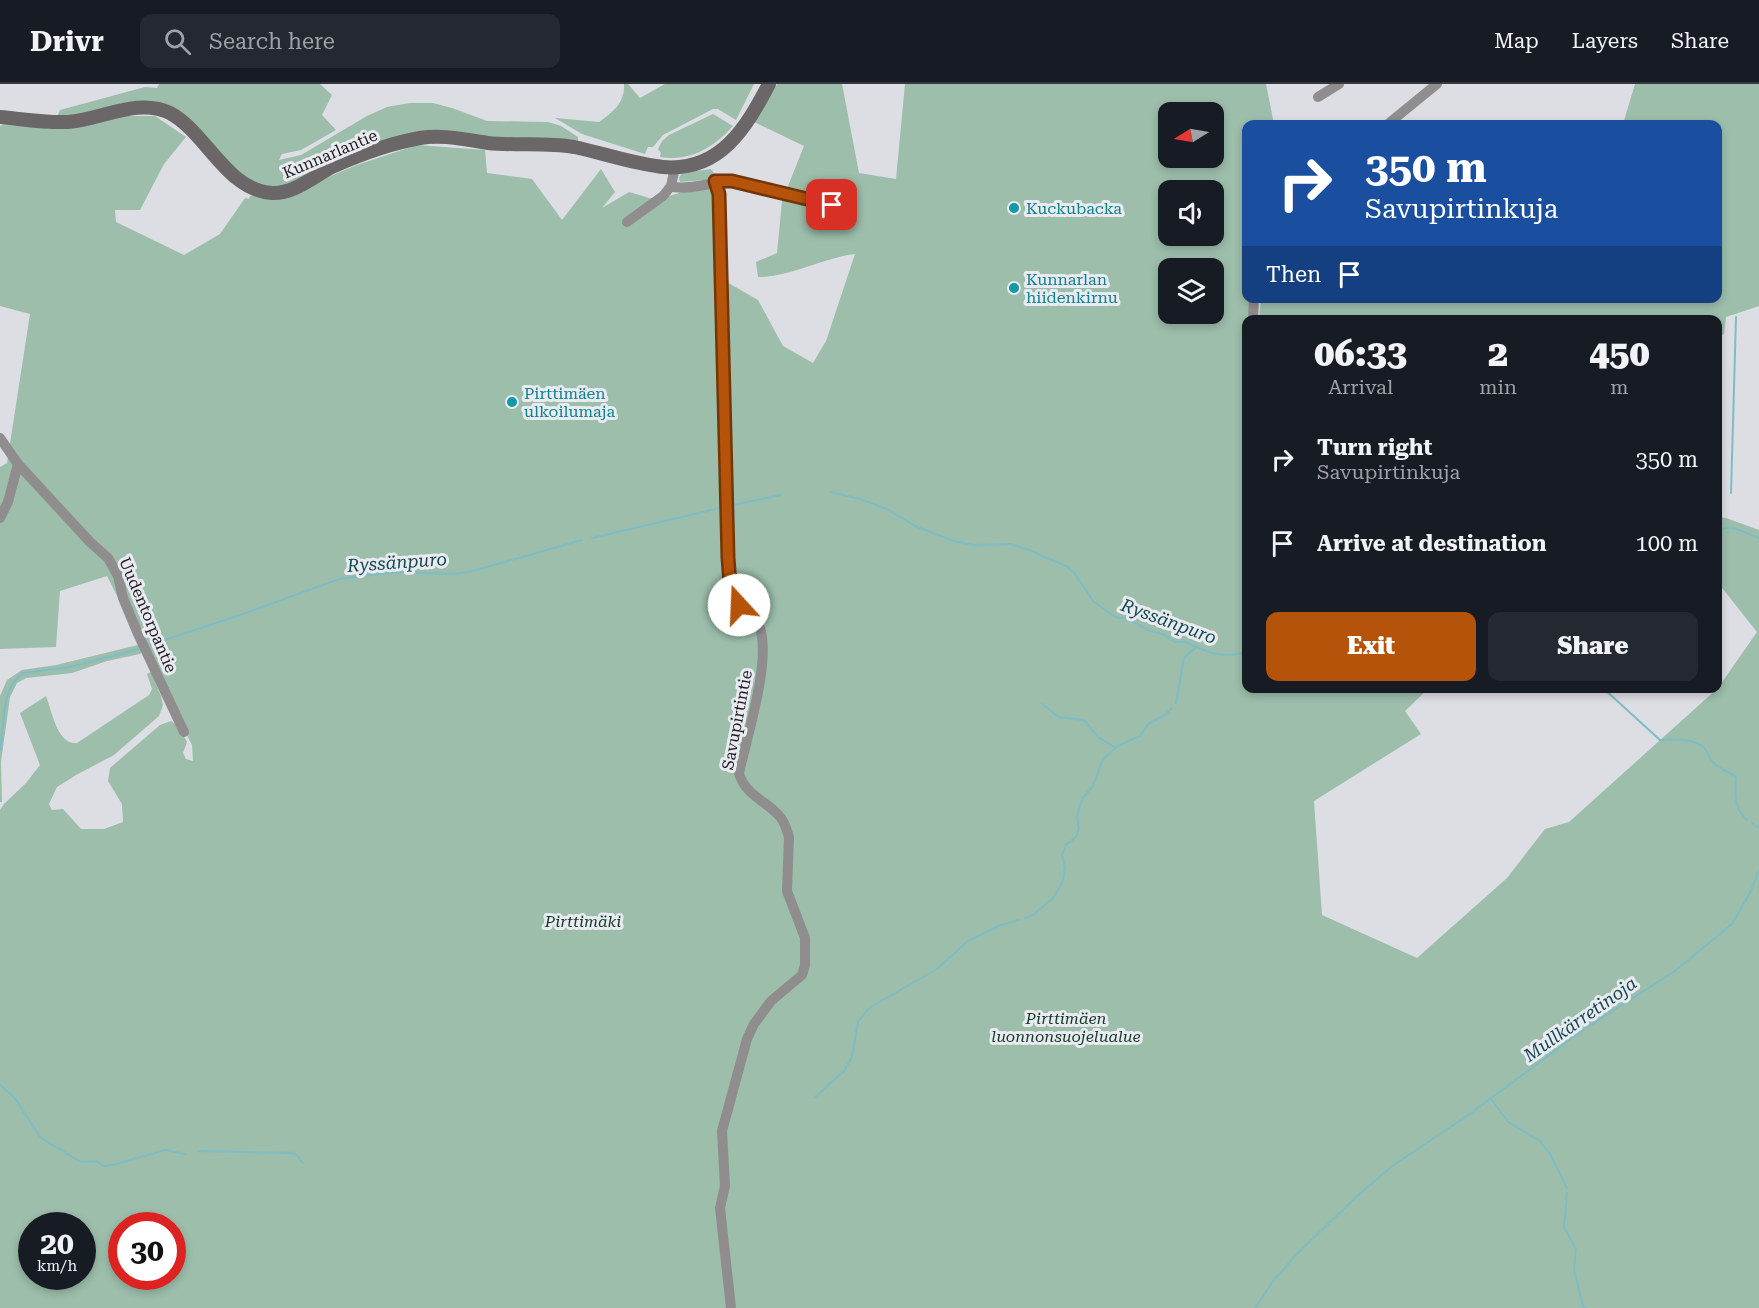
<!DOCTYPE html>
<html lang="en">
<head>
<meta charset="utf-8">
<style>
	:root { --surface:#171b24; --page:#242831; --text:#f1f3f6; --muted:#9ea1a6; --line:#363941; --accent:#b45309 }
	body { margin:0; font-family:"Roboto Serif",serif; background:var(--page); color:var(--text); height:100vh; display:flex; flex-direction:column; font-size:22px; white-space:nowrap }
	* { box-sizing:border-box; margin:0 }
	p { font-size:20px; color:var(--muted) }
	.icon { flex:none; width:33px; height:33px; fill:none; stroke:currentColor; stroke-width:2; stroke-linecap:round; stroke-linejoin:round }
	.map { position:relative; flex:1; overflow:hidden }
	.drawer { position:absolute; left:1242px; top:231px; width:480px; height:378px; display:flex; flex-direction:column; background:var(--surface); border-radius:12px; box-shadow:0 3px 9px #0003 }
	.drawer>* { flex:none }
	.hud { position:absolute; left:1242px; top:36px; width:480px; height:183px; border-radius:12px; box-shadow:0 3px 9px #0003; background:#1a4fa0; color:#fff; overflow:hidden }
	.needle { width:39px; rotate:259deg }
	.controls { position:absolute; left:1158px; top:18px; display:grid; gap:12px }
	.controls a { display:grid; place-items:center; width:66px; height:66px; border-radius:12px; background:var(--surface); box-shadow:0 3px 9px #0003; font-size:30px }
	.speed { position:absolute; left:18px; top:1128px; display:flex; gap:12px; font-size:30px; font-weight:700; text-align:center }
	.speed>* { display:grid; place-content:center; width:78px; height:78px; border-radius:50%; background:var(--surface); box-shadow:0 3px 9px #0003; line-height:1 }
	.speed small { font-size:15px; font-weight:400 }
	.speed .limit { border:9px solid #d22; background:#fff; color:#111 }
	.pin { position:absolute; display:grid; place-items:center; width:51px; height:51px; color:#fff; margin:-26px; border-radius:12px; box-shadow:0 3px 9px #0006 }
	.me { position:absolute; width:66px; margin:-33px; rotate:340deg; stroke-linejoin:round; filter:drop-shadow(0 0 4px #0008) }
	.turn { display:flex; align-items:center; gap:21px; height:126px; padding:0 24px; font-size:27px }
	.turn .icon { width:78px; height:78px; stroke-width:2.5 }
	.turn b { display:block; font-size:42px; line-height:51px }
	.then { display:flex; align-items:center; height:57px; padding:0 24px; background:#0003; gap:12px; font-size:22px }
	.eta { display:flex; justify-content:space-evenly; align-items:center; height:102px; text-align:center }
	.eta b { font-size:36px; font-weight:800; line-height:42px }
	.action { display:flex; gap:12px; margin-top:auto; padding:12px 24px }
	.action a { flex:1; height:69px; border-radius:12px; background:var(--accent); color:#fff; font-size:24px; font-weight:800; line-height:69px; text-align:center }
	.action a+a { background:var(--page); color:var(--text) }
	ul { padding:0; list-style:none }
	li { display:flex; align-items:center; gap:18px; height:84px; padding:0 24px }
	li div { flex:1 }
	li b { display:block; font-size:22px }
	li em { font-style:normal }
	header { display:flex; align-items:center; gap:36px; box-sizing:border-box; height:84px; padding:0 30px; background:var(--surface); border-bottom:2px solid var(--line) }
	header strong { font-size:28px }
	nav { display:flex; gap:33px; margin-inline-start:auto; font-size:21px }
	.search { width:420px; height:54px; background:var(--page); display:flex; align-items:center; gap:15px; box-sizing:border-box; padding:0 21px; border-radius:12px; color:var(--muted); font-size:22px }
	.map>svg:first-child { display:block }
	.green { fill:#9cbeab; fill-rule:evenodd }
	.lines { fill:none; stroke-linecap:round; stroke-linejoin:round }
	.stream { stroke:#7ebdc6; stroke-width:2 }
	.street { stroke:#908d8f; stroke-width:10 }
	.secondary { stroke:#6b6769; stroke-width:14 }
	.route-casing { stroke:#753606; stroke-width:15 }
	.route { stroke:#b45309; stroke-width:10 }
	.culture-dot { fill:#0f9aa8; stroke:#eaebf1; stroke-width:2 }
	.labels { text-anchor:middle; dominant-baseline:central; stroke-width:6; stroke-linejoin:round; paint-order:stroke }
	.street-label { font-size:16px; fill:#1c1c1e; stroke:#eaebf1 }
	.culture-label { font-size:16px; fill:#0d838f; stroke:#eaebf1; text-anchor:start }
	.park-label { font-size:16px; font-style:italic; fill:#113a27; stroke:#eaebf1 }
	.water-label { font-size:18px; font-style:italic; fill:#134b52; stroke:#eaebf1 }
</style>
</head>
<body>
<header>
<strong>Drivr</strong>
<div class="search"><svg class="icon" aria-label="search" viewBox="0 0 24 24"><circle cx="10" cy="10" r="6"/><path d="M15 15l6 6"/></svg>Search here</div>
<nav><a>Map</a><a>Layers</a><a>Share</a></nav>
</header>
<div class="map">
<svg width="1759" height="1224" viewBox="0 0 1759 1224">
	<rect width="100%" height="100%" fill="#dddde4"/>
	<!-- green -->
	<g class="green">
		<path d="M 159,0 L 320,0 L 332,11 L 322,31 L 336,46 L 301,66 L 282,70 L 279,76 L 301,71 L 367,32 L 387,23 L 410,19 L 433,19 L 452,24 L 487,37 L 548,38 L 561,42 L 578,53 L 578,60 L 437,49 L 295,100 L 274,104 L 249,97 L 165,24 L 56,35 L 60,26 L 145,3 L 157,4 Z"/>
		<path d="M 624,0 L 628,0 L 640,14 L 665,0 L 754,0 L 736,36 L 718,25 L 713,25 L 663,51 L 653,63 L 648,63 L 645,70 L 582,50 L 555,34 L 599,38 C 613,28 625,19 624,0 Z"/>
		<path d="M 777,0 L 842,0 L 859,89 L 896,95 L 905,0 L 1266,0 L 1274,40 L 1246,40 L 1246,214 L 1251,215 L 1250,235 L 1246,236 L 1246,604 L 1428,605 L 1405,627 L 1421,650 L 1314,717 L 1322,831 L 1417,874 L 1507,794 L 1545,745 L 1569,738 L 1718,604 L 1757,548 L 1719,500 L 1718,500 L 1718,433 L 1726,434 L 1759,446 L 1759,1224 L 0,1224 L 0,726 L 4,720 L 26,699 L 40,681 L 20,629 L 46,612 C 52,627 57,661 77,659 L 149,611 L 152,605 L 147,590 L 151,588 L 161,612 L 163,621 L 159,632 L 114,671 L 76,691 L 57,703 L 49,720 L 52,726 L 63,725 L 81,745 L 104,745 L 123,738 L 122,720 L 108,697 L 110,684 L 160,641 L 171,637 L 178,642 L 187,658 L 183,669 L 186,675 L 193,677 L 192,661 L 107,492 L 60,507 L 56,563 L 0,565 L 0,383 L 7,379 L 30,230 L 0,222 L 0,42 L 4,40 L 54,45 L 126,32 L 155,32 L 186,53 L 164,80 L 140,126 L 115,126 L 116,138 L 184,171 L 220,150 L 245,114 L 249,115 L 250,112 L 285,111 L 357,81 L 417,61 L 485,66 L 487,89 L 532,95 L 562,136 L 601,85 L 615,108 L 602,124 L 629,108 L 656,116 L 719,97 L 725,197 L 758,216 L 783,262 L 813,279 L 826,257 L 855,170 C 822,174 791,193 758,193 L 756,178 L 777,169 L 782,117 L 804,62 L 754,38 ZM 1168,28 L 1214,28 L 1214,74 L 1168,74 ZM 1168,106 L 1214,106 L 1214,152 L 1168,152 ZM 1168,184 L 1214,184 L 1214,230 L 1168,230 ZM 32,1142 L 82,1142 L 82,1192 L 32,1192 ZM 122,1142 L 172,1142 L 172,1192 L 122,1192 Z"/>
		<path d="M 1635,0 L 1759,0 L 1759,222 L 1726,233 L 1724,250 L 1718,253 L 1718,236 L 1259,235 L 1261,214 L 1718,214 L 1718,40 L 1623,40 Z"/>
		<path d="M 713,30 L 733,42 C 714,63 691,78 660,73 L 661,69 L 658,65 L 662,57 L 669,51 Z"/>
		<path d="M 711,85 L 718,95 L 680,98 L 679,94 L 682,89 Z"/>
		<path d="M 138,561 L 142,568 L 140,570 L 107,577 L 72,589 L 26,594 L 17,599 L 10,613 L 1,678 L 2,718 L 0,718 L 0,612 L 7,596 L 22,586 L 56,581 Z"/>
	</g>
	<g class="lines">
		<!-- stream -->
		<g class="stream">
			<path d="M 831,408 L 860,415 L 887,425 L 917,443 L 954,457 L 973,461 L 1011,460 L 1029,466 L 1068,483 L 1075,490 L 1093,517 L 1115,533 L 1128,535 L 1150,547 L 1163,550 L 1175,558 L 1185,558 L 1211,569 L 1227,571 L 1246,569"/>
			<path d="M 1731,409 L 1736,233"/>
			<path d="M 733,421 L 781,411"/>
			<path d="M 1718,448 C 1729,437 1746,450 1759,454"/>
			<path d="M 592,454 L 720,424"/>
			<path d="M 149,561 L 243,530 L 339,495 L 396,488 L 452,490 L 469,488 L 582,456"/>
			<path d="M 1400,604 L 1400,608 L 1406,608 L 1409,604"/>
			<path d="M 1603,604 L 1660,656 C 1674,656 1695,653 1705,665 C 1709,671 1710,676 1716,681 C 1722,686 1730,688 1736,693 C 1735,708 1734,726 1747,736"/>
			<path d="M 1176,619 L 1184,574 L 1195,564"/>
			<path d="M 1042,620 L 1059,633 L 1084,636 L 1098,653 L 1116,664"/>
			<path d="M 0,666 C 5,641 0,602 24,589 L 70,583 L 139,565"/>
			<path d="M 1752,739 L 1759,744"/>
			<path d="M 1025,834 L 1032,832 L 1053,814 L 1063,797 L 1065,784 L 1062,771 L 1066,761 L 1076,753 L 1079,745 L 1077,732 L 1082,715 L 1093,702 L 1103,675 L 1118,662 L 1140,652 L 1148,640 L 1165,631 L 1172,624"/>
			<path d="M 0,1001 L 14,1013 L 41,1054 L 81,1078 L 96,1077 L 103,1082 L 113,1081 L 165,1066 L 185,1070"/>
			<path d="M 814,1014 L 844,987 L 852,973 L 858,938 L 869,924 L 937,885 L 968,857 L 1001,841 L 1019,836"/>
			<path d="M 1491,1015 L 1508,1038 L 1540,1057 L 1550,1070 L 1567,1104"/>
			<path d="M 198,1067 L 295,1069 L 303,1079"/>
			<path d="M 1567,1109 L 1564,1143 L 1576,1165 L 1574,1186 L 1583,1222 L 1586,1224"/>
			<path d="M 1255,1224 L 1273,1197 L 1297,1170 L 1356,1113 L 1391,1083 L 1471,1029 L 1583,946 L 1675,887 L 1732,840 L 1751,807 L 1759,786"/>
		</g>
		<!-- street -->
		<g class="street">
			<path d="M 1318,13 L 1339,0"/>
			<path d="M 1388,40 L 1437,0"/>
			<path d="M 715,97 L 719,110 L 729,501 C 734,526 754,525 760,544 C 771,578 747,652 739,689 C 745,712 768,717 781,734 C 785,739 787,747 789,753 L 787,807 L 805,854 L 805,881 L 802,891 L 771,917 L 754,940 L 747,955 L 722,1047 L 725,1102 L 720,1124 L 731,1224"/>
			<path d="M 671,102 C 684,108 715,97 732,97 L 832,121"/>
			<path d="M 627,138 L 663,112 L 671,102 L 675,83"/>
			<path d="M 1253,236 L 1254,214"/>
			<path d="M 0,354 L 18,380 L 90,458 L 108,474 L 118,492 L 123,514 L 138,550 L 184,648"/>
			<path d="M 0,434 L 8,418 L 18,380"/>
		</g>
		<!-- secondary -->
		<path class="secondary" d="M 0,33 C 22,35 45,39 68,38 C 100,36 138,13 170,29 C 207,49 226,106 272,109 C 295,110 315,91 334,82 C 361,70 392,59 420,54 C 443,50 466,56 488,59 C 517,62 545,58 574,63 C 603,69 633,80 663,83 C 720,88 746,44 769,0"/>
	</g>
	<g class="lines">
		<!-- route casing -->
		<g class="route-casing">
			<path id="route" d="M 739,521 L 731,512 L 728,474 L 719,110 L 715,97 L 732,97 L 832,121"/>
		</g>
		<!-- route -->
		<use href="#route" class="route"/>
	</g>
	<!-- markers -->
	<g class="culture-dot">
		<circle cx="1014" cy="124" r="6"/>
		<circle cx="1014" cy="204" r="6"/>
		<circle cx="512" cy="318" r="6"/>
	</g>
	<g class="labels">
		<!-- street labels -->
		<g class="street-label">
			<text transform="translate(330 70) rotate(-23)">Kunnarlantie</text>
			<text transform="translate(148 531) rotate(67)">Uudentorpantie</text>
			<text transform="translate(737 636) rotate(-79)">Savupirtintie</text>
		</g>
		<!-- culture labels -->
		<g class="culture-label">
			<text x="1026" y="124">Kuckubacka</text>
			<text x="1026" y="195">Kunnarlan<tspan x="1026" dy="18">hiidenkirnu</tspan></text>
			<text x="524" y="309">Pirttimäen<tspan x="524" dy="18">ulkoilumaja</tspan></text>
		</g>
		<!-- park labels -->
		<g class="park-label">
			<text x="583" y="837">Pirttimäki</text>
			<text x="1066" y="934">Pirttimäen<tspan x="1066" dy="18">luonnonsuojelualue</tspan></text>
		</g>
		<!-- water labels -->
		<g class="water-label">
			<text transform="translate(397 478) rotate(-4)">Ryssänpuro</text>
			<text transform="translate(1169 537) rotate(20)">Ryssänpuro</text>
			<text transform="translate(1580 935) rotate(-35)">Mullkärretinoja</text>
		</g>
	</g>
</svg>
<div class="controls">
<a><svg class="needle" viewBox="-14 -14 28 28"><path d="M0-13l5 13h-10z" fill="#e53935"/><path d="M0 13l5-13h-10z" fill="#9ea1a6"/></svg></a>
<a><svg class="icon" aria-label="sound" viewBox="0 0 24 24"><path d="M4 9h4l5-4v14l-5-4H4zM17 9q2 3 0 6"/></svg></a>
<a><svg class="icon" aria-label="layers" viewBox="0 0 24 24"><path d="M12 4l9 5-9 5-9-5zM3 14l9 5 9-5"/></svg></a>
</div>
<div class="speed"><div>20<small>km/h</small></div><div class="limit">30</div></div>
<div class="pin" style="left:832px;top:121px;background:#d93025"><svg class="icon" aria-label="arrive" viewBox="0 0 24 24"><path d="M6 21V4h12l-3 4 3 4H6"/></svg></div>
<svg class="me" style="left:739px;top:521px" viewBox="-20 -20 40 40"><circle r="19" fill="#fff"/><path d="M0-13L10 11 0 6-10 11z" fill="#b45309"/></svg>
<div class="hud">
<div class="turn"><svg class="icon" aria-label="right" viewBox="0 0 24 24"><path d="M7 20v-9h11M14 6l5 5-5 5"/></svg><div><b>350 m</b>Savupirtinkuja</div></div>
<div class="then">Then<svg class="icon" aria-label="arrive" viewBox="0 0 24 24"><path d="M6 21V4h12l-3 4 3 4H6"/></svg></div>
</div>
<section class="drawer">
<div class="eta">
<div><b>06:33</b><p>Arrival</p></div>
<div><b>2</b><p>min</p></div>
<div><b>450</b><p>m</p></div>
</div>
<ul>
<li><svg class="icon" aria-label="right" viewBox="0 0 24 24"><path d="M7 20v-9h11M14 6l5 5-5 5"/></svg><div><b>Turn right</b><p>Savupirtinkuja</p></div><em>350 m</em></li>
<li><svg class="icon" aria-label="arrive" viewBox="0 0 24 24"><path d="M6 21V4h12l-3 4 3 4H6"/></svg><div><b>Arrive at destination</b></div><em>100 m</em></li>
</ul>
<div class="action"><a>Exit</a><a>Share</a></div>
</section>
</div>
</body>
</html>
